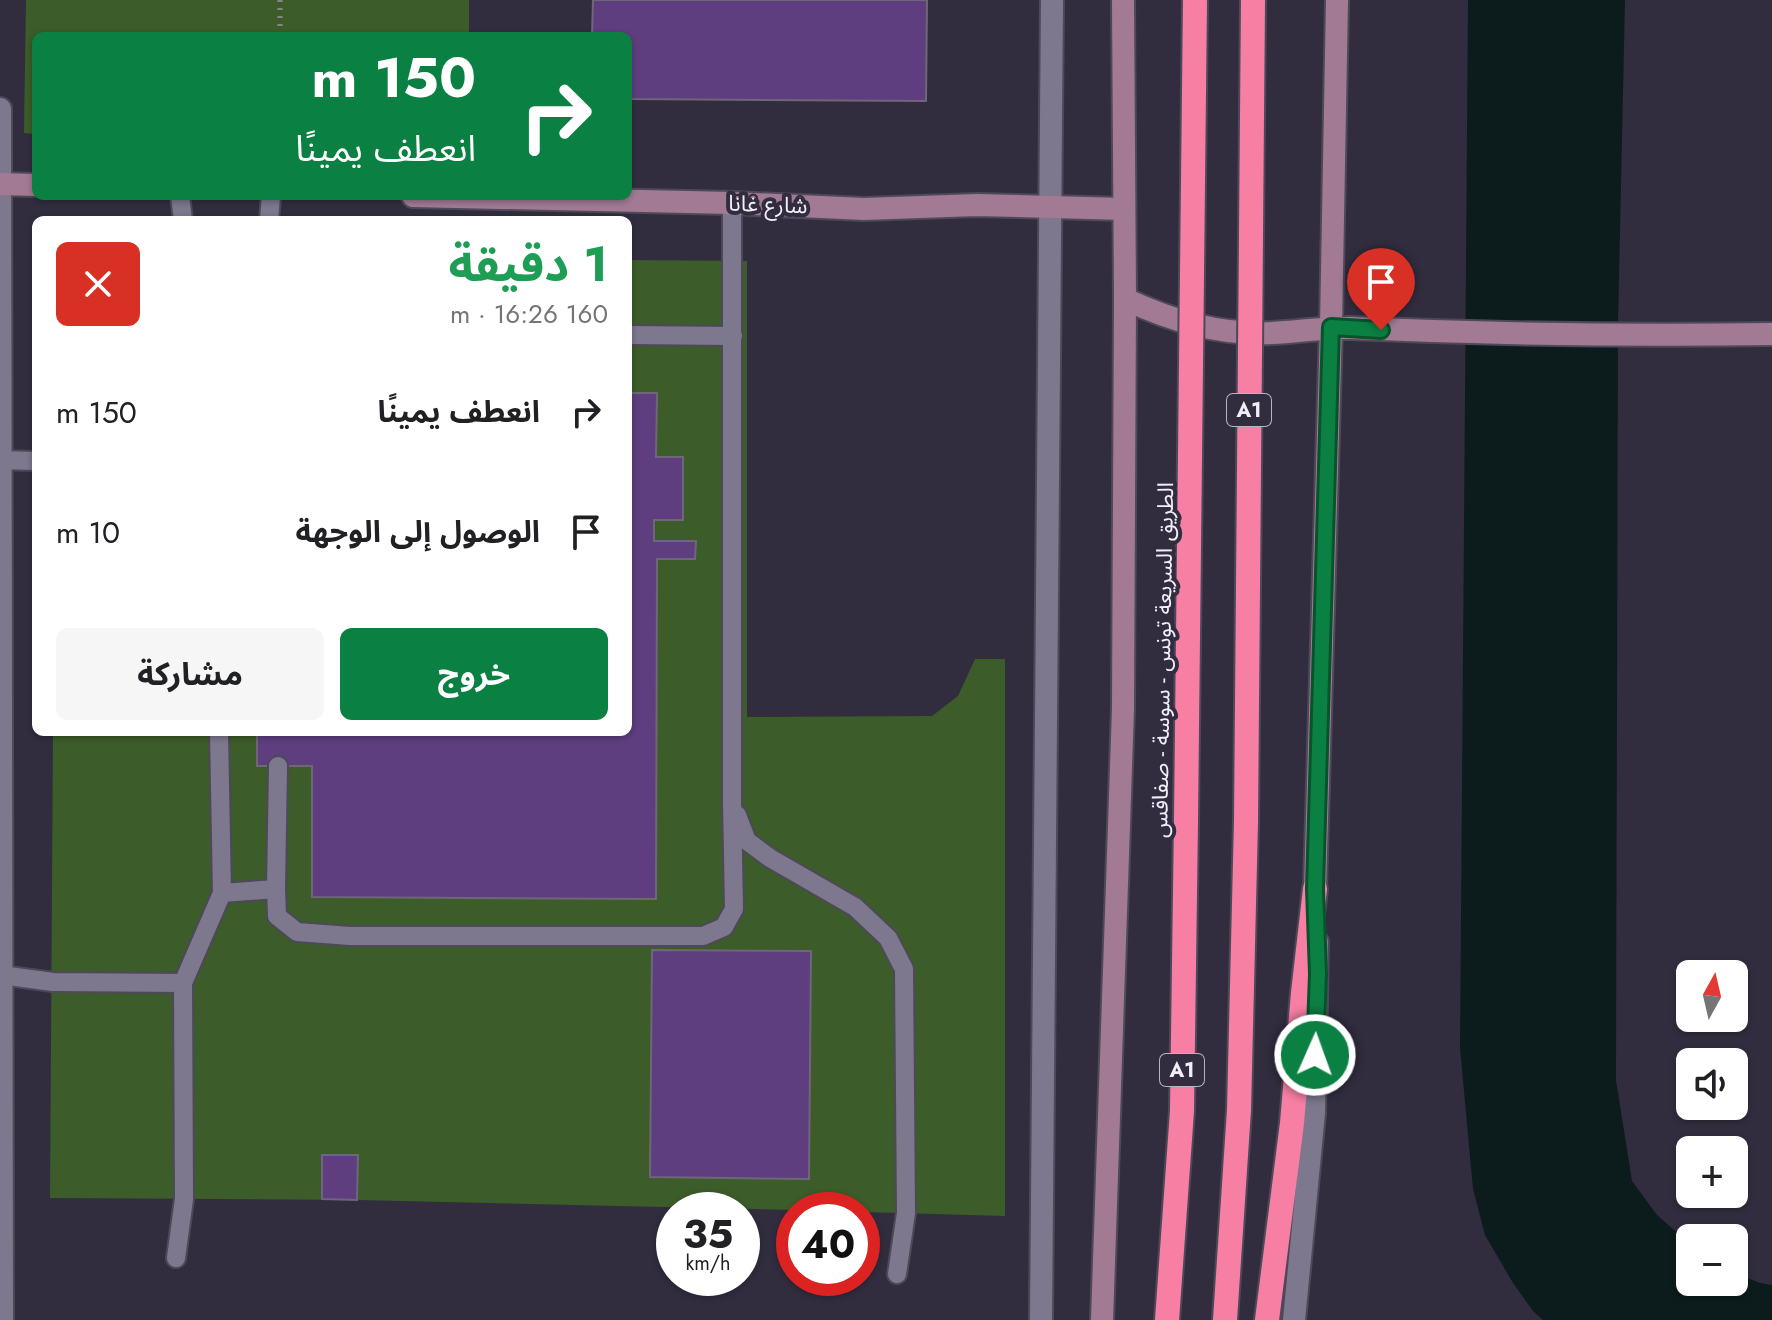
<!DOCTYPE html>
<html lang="ar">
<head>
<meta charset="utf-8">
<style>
	:root { --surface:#fff; --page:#f6f6f6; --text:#202124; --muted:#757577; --accent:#0b8043 }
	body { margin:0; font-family:Jost,"Noto Sans Arabic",sans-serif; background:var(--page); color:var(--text); direction:rtl; height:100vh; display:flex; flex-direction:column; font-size:30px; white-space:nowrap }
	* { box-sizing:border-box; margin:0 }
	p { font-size:26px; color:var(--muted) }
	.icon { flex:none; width:44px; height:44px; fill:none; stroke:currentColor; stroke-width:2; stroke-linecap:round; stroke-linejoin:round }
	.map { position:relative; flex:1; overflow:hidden; direction:ltr }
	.side { position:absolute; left:32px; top:216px; width:600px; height:520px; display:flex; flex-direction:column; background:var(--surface); border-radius:12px; box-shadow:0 2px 6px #0004; direction:rtl }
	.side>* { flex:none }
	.top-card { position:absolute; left:32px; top:32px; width:600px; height:168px; border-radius:12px; box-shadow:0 2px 6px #0004; direction:rtl; background:#0b8043; color:#fff; overflow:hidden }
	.needle { width:52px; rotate:8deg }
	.tools { position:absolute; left:1676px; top:960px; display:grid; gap:16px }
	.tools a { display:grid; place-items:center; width:72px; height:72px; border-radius:12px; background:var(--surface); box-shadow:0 2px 6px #0004; font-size:40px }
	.speed { position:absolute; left:656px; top:1192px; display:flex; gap:16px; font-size:40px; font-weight:700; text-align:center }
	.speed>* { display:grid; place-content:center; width:104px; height:104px; border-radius:50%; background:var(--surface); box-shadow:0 2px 6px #0004; line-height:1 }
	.speed small { font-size:20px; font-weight:400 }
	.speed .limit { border:12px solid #d22; background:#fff; color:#111 }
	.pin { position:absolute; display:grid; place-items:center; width:68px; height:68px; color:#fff; margin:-82px -34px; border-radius:50% 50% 50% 0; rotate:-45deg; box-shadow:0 0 8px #0007 }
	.pin .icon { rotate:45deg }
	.me { position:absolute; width:88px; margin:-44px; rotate:2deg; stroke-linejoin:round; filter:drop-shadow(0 0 6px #0008) }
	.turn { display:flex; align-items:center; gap:28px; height:168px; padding:0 24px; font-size:36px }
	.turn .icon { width:104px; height:104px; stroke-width:2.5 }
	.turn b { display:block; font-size:56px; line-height:68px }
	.round { display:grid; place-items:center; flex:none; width:84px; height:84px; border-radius:12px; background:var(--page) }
	.overview { display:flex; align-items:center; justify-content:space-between; height:136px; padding:0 24px }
	h1 { font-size:48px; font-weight:700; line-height:60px; color:#1e9e55 }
	.primary-button { display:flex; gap:16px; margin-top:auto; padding:16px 24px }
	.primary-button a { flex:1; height:92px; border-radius:12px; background:var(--accent); color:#fff; font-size:32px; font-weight:700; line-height:92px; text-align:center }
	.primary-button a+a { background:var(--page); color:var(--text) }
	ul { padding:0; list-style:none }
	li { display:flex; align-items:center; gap:24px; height:120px; padding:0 24px }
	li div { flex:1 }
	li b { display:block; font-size:30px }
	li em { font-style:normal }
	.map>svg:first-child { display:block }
	.green { fill:#3c5c29; fill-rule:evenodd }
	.water { fill:#0c1c1d }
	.building { fill:#5e3e7f; stroke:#6f667a; stroke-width:2 }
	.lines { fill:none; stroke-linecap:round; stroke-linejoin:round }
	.service-casing { stroke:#4d4958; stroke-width:22 }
	.minor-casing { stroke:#4d4958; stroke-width:26 }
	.tertiary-casing { stroke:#4d4958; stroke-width:26 }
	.secondary-casing { stroke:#4d4958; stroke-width:26 }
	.motorway-casing { stroke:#4d4958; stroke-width:28 }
	.path { stroke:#878393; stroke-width:5; stroke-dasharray:2 6; stroke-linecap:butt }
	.service { stroke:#7d788d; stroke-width:18 }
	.minor { stroke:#7d788d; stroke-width:22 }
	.tertiary { stroke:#7d788d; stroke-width:22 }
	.secondary { stroke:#a27a94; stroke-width:22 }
	.motorway { stroke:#f77fa4; stroke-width:24 }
	.motorway-bridge-casing { stroke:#4d4958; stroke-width:28; stroke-linecap:butt }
	.motorway-bridge { stroke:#f77fa4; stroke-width:24 }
	.route-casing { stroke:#07532c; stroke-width:20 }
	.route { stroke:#0b8043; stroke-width:14 }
	.labels { text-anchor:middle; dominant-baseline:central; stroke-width:8; stroke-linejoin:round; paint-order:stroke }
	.shield { fill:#312d3f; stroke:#b7b4c2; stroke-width:2 }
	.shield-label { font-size:20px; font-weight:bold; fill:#f1eefa }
	.street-label { font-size:22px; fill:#f1eefa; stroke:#312d3f }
</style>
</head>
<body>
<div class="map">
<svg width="1772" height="1320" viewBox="0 0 1772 1320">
	<rect width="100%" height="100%" fill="#312d3f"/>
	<!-- green -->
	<g class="green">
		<path d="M 26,0 L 469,0 L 469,36 L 36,36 L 36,134 L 24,133 Z"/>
		<path d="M 628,260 L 747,261 L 747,717 L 932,716 L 958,696 L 975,659 L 1005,659 L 1005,1216 L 862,1212 L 862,1210 L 794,1210 L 358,1200 L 50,1198 L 53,732 L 257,732 L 312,766 L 312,897 L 656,899 L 657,559 L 695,559 L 696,542 L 654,541 L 654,520 L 683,519 L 683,457 L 656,457 L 656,393 L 628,393 ZM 652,950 L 811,952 L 809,1178 L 650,1177 Z"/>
	</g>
	<!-- water -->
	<path class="water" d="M 1468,0 L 1625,0 L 1618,325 L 1616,1080 L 1632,1181 L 1657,1215 L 1690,1244 L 1690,1282 L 1734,1282 L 1734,1273 L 1760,1283 L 1772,1285 L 1772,1320 L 1543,1320 L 1533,1311 L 1513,1283 L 1485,1235 L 1473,1189 L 1460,1048 Z"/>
	<!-- building -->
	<g class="building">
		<path d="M 593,0 L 927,0 L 926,101 L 628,99 L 628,36 L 592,36 Z"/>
		<path d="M 628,393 L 657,393 L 656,457 L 683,457 L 683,520 L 654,520 L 654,541 L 696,541 L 695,559 L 657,559 L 656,899 L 312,897 L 312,766 L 257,766 L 257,732 L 628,732 Z"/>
		<path d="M 652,950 L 811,951 L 809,1179 L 650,1177 Z"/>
		<path d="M 322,1155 L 358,1155 L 357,1200 L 322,1199 Z"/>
	</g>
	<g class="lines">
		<!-- service casing -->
		<g class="service-casing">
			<g id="service">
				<path d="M 180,196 L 183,220"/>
				<path d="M 269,220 L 271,196"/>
				<path d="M 628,335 L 733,336"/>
				<path d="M 1,460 L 36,461"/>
				<path d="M 737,815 L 747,841 L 770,858 L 855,907 L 888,938 L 904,969 L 906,1213 L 897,1274"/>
				<path d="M 276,889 L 277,916 L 297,932 L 350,936 L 703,936 L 724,927 L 734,909 L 732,801 L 732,203"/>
				<path d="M 222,893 L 276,889 L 278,766"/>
				<path d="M 1,975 L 53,982 L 183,983"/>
				<path d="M 176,1258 L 184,1199 L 183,983 L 222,893 L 219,732"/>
			</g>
		</g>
		<!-- minor casing -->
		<g class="minor-casing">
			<g id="minor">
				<path d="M 0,109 L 2,1320"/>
				<path d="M 1041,1320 L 1052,0"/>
			</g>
		</g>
		<!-- tertiary casing -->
		<g class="tertiary-casing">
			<path id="tertiary" d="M 1294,1320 L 1314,1113 L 1317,942"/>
		</g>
		<!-- secondary casing -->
		<g class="secondary-casing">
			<g id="secondary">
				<path d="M 0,184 L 36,185"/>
				<path d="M 413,196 L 732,203 L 864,209 L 977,205 L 1124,209"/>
				<path d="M 1125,299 C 1172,321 1219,335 1272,333 C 1298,332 1324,327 1351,328 C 1491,334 1632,336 1772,334"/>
				<path d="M 1315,889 L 1331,327 L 1337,0"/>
				<path d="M 1102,1320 L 1123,709 L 1125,299 L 1123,0"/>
			</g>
		</g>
		<!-- motorway casing -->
		<g class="motorway-casing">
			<g id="motorway">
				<path d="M 1167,1320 L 1182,1111 L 1186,820"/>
				<path d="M 1225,1320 L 1239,1110 L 1246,821"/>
				<path d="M 1267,1320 L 1292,1123 L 1303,993 L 1315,889"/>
			</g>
		</g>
		<!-- path -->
		<path class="path" d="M 280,0 L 280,36"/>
		<!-- service -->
		<use href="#service" class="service"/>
		<!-- minor -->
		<use href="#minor" class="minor"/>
		<!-- tertiary -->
		<use href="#tertiary" class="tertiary"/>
		<!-- secondary -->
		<use href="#secondary" class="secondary"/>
		<!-- motorway -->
		<use href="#motorway" class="motorway"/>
		<!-- motorway-bridge casing -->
		<g class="motorway-bridge-casing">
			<g id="motorway-bridge">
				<path d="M 1186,820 L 1195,0"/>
				<path d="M 1246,821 L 1253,0"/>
			</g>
		</g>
		<!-- motorway-bridge -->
		<use href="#motorway-bridge" class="motorway-bridge"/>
	</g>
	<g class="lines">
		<!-- route casing -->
		<g class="route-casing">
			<path id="route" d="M 1315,1055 L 1318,974 L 1315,889 L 1331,327 L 1381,330"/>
		</g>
		<!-- route -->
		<use href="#route" class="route"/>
	</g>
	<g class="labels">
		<!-- shield labels -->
		<g class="shield">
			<rect x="1227" y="394" width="44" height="32" rx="6"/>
			<rect x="1160" y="1054" width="44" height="32" rx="6"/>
		</g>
		<g class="shield-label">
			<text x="1249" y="410">A1</text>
			<text x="1182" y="1070">A1</text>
		</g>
		<!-- street labels -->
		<g class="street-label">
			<text transform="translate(768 204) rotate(2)">شارع غانا</text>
			<text transform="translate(1162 660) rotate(-89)">الطريق السريعة تونس - سوسة - صفاقس</text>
		</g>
	</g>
</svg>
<div class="tools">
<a><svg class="needle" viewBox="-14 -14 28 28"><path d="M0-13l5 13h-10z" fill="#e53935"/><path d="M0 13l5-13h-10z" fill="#757577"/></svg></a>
<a><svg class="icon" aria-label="sound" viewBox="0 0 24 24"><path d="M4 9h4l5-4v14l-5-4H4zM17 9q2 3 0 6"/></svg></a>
<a>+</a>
<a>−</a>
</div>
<div class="speed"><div>35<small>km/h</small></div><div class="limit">40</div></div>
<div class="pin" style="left:1381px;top:330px;background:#d93025"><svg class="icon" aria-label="arrive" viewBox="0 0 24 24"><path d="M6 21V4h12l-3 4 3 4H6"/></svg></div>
<svg class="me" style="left:1315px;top:1055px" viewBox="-20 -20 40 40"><circle r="17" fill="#0b8043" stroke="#fff" stroke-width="3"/><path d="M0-11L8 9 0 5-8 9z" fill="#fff"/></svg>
<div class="top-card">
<div class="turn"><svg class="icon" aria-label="right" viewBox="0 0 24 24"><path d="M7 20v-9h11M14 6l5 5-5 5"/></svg><div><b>150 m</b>انعطف يمينًا</div></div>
</div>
<section class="side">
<div class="overview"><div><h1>1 دقيقة</h1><p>160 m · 16:26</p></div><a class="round" style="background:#d93025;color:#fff"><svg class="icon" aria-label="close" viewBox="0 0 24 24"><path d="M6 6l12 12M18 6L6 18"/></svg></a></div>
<ul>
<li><svg class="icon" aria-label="right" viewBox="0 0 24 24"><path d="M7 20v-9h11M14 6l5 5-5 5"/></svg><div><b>انعطف يمينًا</b></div><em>150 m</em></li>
<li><svg class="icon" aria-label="arrive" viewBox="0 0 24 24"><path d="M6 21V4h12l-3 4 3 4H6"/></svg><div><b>الوصول إلى الوجهة</b></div><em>10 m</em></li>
</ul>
<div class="primary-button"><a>خروج</a><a>مشاركة</a></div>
</section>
</div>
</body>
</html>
